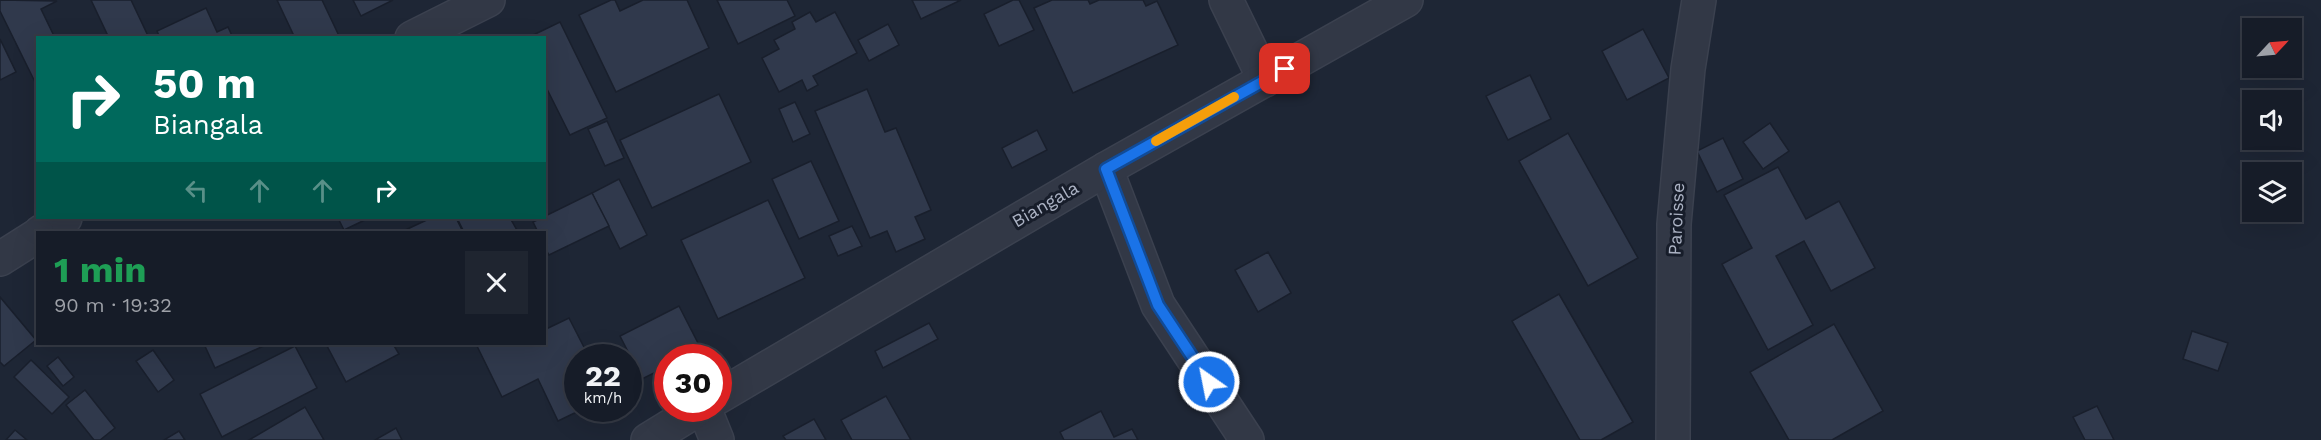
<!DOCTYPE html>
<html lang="en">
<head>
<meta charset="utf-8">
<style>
	:root { --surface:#161c28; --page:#1f2530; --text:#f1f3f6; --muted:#9ea1a8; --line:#353a45 }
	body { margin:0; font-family:"Work Sans",sans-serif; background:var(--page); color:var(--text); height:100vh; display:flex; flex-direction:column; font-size:22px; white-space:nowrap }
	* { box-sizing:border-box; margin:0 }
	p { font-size:20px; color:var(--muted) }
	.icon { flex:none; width:33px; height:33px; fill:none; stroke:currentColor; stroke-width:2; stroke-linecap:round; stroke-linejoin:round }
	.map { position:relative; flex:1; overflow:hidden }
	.side { position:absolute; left:36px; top:231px; width:510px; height:114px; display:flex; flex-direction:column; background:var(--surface); border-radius:0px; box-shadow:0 6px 24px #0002,0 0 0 2px var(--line) }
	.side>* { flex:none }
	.banner { position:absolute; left:36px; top:36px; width:510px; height:183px; border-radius:0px; box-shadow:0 6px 24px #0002,0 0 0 2px var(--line); background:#00695c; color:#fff; overflow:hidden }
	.needle { width:39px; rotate:64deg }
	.tools { position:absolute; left:2242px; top:18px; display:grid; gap:12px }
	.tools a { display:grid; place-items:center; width:60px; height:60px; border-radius:0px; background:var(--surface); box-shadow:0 6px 24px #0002,0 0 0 2px var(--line); font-size:30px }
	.speed { position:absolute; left:564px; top:344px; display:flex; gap:12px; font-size:30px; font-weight:700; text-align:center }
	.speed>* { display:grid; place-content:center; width:78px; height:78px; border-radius:50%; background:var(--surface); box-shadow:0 6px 24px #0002,0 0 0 2px var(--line); line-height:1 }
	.speed small { font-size:15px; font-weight:400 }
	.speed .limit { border:9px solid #d22; background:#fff; color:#111 }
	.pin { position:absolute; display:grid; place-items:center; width:51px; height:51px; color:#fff; margin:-26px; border-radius:12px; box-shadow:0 3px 9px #0006 }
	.me { position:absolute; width:66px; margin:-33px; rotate:327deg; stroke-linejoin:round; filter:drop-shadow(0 0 4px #0008) }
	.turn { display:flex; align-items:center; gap:21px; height:126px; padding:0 18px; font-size:27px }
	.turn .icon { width:78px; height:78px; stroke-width:2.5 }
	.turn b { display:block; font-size:42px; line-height:51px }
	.lanes { display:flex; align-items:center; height:57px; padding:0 18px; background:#0003; justify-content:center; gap:30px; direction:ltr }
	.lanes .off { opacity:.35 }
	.round { display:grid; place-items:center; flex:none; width:63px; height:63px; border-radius:0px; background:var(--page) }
	.head { display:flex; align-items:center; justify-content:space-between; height:102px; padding:0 18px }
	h1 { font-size:36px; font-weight:700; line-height:45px; color:#1e9e55 }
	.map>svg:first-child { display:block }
	.building { fill:#30394c; stroke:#191f2c; stroke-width:1.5 }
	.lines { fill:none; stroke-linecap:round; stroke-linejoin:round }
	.minor-casing { stroke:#3b414f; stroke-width:36 }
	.minor { stroke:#323846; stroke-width:33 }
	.route-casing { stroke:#114b97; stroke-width:15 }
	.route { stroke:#1a73e8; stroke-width:10 }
	.slow { stroke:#f59e0b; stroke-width:10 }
	.labels { text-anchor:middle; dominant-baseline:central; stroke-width:6; stroke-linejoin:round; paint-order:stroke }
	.street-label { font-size:18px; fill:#abb2c3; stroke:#171d2a }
</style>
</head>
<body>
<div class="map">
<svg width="2321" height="440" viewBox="0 0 2321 440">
	<rect width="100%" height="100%" fill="#1e2635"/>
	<!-- building -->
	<g class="building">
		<path d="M 0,0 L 57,1 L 41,9 L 55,38 L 38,38 L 38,88 L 0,11 Z"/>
		<path d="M 91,0 L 131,0 L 149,38 L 109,38 Z"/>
		<path d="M 277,0 L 322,0 L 340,38 L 295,38 Z"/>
		<path d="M 353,0 L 393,0 L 361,16 Z"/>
		<path d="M 611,0 L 615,0 L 620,11 L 643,0 L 687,0 L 709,48 L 616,92 L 579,15 Z"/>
		<path d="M 717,0 L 787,0 L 795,16 L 738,44 Z"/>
		<path d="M 912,0 L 961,0 L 921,19 Z"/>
		<path d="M 1013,0 L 1019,0 L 1034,30 L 999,46 L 984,14 Z"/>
		<path d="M 1052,0 L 1088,0 L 1090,4 L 1099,0 L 1143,0 L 1146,6 L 1157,1 L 1178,45 L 1073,93 L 1034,8 Z"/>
		<path d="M 206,8 L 217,32 L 228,27 L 233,38 L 160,38 L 157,31 Z"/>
		<path d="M 810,12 L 816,22 L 835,12 L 857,53 L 813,76 L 818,85 L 807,91 L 802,80 L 779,92 L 762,58 L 779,49 L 774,40 L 795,29 L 792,22 Z"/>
		<path d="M 560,22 L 607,118 L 570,135 L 544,83 L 544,38 L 527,38 Z"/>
		<path d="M 888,24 L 899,45 L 869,61 L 858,40 Z"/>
		<path d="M 1643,29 L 1669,78 L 1627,100 L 1602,51 Z"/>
		<path d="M 0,39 L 16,72 L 0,80 Z"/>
		<path d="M 1530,75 L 1551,119 L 1508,140 L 1486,96 Z"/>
		<path d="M 867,89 L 885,132 L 896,128 L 931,210 L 915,217 L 925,239 L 896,252 L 887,231 L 870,238 L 815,111 Z"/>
		<path d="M 719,94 L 751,162 L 652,208 L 620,140 Z"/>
		<path d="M 795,102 L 810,134 L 793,142 L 779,109 Z"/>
		<path d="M 607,121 L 624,158 L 605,166 L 588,129 Z"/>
		<path d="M 1770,123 L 1789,151 L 1763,169 L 1743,142 Z"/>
		<path d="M 1037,130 L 1047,150 L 1012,168 L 1002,148 Z"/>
		<path d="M 1568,133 L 1638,258 L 1588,286 L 1519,161 Z"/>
		<path d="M 1723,138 L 1743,179 L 1717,192 L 1697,151 Z"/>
		<path d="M 811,161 L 839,221 L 799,239 L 772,179 Z"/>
		<path d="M 1778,167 L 1806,219 L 1839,201 L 1875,268 L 1831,291 L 1804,241 L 1776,256 L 1813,325 L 1768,350 L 1722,264 L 1752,248 L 1724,195 Z"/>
		<path d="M 619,179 L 647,235 L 620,249 L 592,193 Z"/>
		<path d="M 592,193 L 609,226 L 549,255 L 544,246 L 544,232 L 538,232 L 533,222 Z"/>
		<path d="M 768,200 L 805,278 L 718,319 L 681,240 Z"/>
		<path d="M 338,218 L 369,218 L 344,230 Z"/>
		<path d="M 431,218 L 456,218 L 463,232 L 401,232 Z"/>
		<path d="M 457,218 L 510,218 L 518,232 L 464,232 Z"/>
		<path d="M 852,226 L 862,246 L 838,256 L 829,236 Z"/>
		<path d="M 1268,252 L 1291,293 L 1258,312 L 1235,270 Z"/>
		<path d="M 1559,294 L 1633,422 L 1601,440 L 1580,440 L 1512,321 Z"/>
		<path d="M 0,297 L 36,340 L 4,366 L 0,362 Z"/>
		<path d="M 679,306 L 701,349 L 685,357 L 668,357 L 668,366 L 642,379 L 620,336 Z"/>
		<path d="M 569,318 L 589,357 L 578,357 L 578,408 L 585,408 L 558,421 L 538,379 L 502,397 L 476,344 L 544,344 L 544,330 Z"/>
		<path d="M 929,323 L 938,339 L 883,368 L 875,351 Z"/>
		<path d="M 1834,324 L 1883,411 L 1832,440 L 1789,440 L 1750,372 Z"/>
		<path d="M 2192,331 L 2228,343 L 2218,371 L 2183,359 Z"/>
		<path d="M 204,344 L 268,344 L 215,368 Z"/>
		<path d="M 326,344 L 393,344 L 399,354 L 346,382 Z"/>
		<path d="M 295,346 L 317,388 L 222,437 L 200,394 Z"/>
		<path d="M 153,350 L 174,380 L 158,392 L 136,361 Z"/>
		<path d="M 58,357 L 74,377 L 63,386 L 47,366 Z"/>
		<path d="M 31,360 L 69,397 L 52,414 L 14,377 Z"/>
		<path d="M 85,390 L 115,428 L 100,440 L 94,440 L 66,405 Z"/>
		<path d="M 886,396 L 911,440 L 852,440 L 841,420 Z"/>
		<path d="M 2097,406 L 2114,440 L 2085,440 L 2073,417 Z"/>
		<path d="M 305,407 L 324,440 L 249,440 Z"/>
		<path d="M 1101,411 L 1114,437 L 1132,429 L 1138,440 L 1064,440 L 1060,432 Z"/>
		<path d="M 814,419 L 826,440 L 786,440 L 783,436 Z"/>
		<path d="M 396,428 L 402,440 L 375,440 Z"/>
		<path d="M 15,430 L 27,440 L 6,440 Z"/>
		<path d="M 179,431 L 185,440 L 164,440 Z"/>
	</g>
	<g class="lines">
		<!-- minor casing -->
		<g class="minor-casing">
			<g id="minor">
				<path d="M 1226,0 L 1265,80"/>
				<path d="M 412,38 L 488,0"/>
				<path d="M 1106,169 L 1158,305 L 1247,440"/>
				<path d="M 41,232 L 65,218"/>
				<path d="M 0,259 L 38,235"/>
				<path d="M 718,397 L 1106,169 L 1406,0"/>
				<path d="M 704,408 L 717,440"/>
				<path d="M 648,440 L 700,408"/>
				<path d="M 1673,440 L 1674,224 L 1688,69 L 1699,0"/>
			</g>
		</g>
		<!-- minor -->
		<use href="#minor" class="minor"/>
	</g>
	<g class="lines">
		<!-- route casing -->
		<g class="route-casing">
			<path id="route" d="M 1209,382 L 1158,305 L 1106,169 L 1285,69"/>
		</g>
		<!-- route -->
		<use href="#route" class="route"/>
		<!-- slow -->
		<path class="slow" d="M 1156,141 L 1234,97"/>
	</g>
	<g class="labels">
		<!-- street labels -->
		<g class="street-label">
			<text transform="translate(1045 204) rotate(-30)">Biangala</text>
			<text transform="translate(1676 219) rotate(-87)">Paroisse</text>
		</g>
	</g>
</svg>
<div class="tools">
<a><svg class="needle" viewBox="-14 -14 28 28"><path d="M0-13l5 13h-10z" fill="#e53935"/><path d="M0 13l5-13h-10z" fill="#9ea1a8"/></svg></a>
<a><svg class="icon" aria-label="sound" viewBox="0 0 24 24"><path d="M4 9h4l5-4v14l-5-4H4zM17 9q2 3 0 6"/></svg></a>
<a><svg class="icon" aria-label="layers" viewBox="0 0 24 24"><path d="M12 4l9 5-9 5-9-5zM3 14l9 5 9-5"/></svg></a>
</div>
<div class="speed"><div>22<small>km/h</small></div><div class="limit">30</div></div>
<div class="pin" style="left:1285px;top:69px;background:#d93025"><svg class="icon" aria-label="arrive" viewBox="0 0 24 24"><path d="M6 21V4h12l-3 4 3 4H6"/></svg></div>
<svg class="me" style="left:1209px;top:382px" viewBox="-20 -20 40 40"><circle r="17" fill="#1a73e8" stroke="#fff" stroke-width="3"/><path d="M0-11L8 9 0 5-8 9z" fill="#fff"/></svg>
<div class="banner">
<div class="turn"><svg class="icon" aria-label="right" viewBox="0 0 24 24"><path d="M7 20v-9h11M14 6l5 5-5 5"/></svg><div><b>50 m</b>Biangala</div></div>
<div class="lanes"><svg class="icon off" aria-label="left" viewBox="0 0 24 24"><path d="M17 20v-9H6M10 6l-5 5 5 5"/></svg><svg class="icon off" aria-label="ahead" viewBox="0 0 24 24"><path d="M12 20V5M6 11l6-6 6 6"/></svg><svg class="icon off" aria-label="ahead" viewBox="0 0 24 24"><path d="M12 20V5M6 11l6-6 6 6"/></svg><svg class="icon" aria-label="right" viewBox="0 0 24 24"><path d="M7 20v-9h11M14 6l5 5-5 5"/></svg></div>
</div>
<section class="side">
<div class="head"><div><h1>1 min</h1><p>90 m · 19:32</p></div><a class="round"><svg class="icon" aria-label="close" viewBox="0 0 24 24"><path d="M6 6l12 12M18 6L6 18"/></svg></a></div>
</section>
</div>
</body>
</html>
